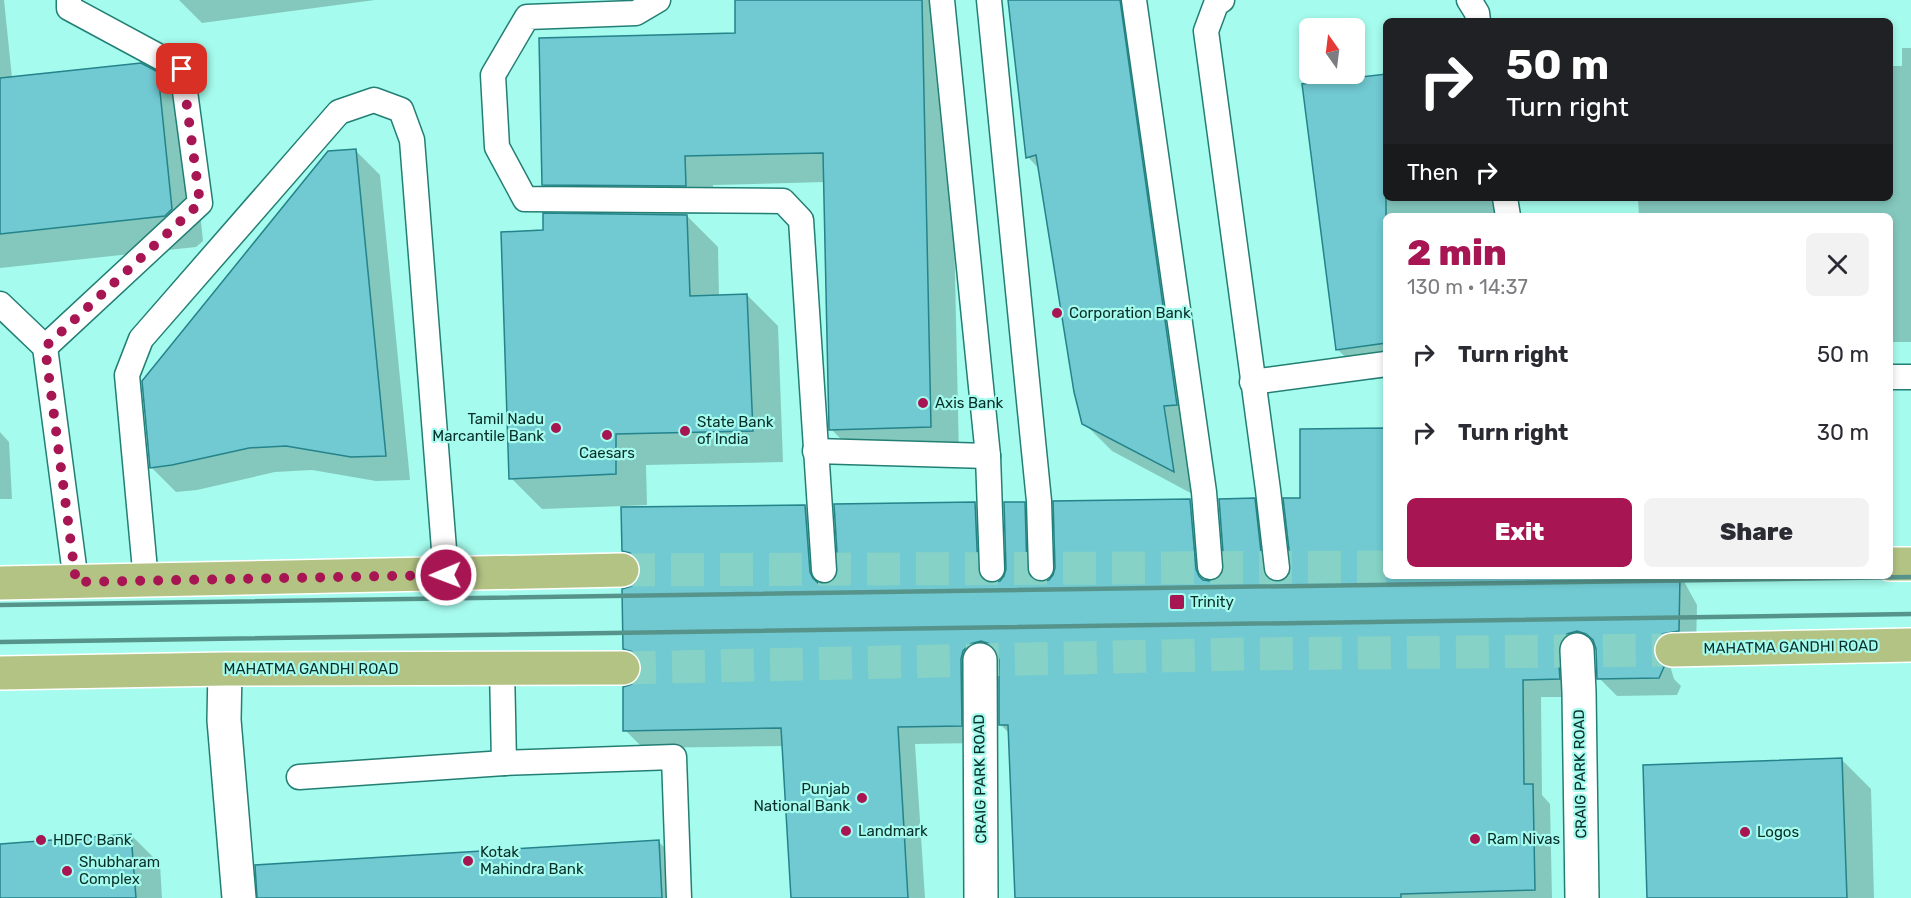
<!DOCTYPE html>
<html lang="en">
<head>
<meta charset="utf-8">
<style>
	:root { --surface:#fff; --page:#f2f2f3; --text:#2b2b33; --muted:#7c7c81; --accent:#a71653 }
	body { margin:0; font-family:Rubik,sans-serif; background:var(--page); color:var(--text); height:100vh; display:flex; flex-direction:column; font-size:22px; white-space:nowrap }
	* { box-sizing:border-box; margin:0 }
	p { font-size:20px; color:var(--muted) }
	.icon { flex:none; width:33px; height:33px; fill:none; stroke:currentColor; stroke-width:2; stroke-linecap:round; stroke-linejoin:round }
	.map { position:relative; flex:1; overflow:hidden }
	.side { position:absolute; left:1383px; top:213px; width:510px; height:366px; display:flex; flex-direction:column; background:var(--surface); border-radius:9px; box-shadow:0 3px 9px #0003 }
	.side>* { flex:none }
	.guide { position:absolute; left:1383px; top:18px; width:510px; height:183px; border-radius:9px; box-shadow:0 3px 9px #0003; background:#202124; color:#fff; overflow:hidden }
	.needle { width:39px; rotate:346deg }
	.buttons { position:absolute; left:1299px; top:18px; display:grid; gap:12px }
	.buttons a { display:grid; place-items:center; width:66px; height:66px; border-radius:9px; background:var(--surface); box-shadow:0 3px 9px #0003; font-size:30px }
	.pin { position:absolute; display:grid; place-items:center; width:51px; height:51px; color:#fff; margin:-26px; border-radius:12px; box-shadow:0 3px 9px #0006 }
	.me { position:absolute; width:66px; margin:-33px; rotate:269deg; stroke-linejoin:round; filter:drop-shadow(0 0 4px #0008) }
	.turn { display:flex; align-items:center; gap:21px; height:126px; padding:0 24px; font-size:27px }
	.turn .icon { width:78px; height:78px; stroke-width:2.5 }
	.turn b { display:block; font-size:42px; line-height:51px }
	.then { display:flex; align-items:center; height:57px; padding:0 24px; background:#0003; gap:12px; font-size:22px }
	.round { display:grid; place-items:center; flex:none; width:63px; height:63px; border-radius:9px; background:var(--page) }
	.summary { display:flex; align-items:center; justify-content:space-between; height:102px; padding:0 24px }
	h1 { font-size:36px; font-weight:800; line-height:45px; color:var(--accent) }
	.primary-button { display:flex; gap:12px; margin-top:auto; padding:12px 24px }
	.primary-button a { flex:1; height:69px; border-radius:9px; background:var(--accent); color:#fff; font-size:24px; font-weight:800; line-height:69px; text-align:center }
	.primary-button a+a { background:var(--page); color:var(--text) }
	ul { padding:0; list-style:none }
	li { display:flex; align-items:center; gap:18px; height:78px; padding:0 24px }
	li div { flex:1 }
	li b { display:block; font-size:22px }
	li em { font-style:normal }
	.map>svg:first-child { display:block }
	.shadow { fill:#0003 }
	.building { fill:#71c9d1; stroke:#24838b; stroke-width:1.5 }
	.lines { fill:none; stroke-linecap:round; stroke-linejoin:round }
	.primary-tunnel { stroke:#86d2c6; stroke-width:33; stroke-dasharray:33 16; stroke-linecap:butt }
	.service-casing { stroke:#237f74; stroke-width:27 }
	.minor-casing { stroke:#237f74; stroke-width:36 }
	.primary-casing { stroke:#fff; stroke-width:36 }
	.service { stroke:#fff; stroke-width:24 }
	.minor { stroke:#fff; stroke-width:33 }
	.primary { stroke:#b2c383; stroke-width:33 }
	.rail { stroke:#56948b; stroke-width:4.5 }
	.route { stroke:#a71653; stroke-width:10; stroke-dasharray:0 18 }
	.poi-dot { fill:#a71653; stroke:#a5fbed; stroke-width:2 }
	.labels { text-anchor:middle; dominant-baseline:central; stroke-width:4.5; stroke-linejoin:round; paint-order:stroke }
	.poi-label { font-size:15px; fill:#082e29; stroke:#a5fbed; text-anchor:start }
	.street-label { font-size:15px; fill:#082e29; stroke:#a5fbed }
</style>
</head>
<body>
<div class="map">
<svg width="1911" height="898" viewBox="0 0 1911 898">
	<rect width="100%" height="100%" fill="#a5fbed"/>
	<!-- shadow -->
	<g class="shadow">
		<path d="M 0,0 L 4,0 L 12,78 L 158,74 L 189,106 L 203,241 L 196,247 L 0,268 Z"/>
		<path d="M 179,0 L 375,0 L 202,23 Z"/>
		<path d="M 736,0 L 949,0 L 959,456 L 860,458 L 831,429 L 825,182 L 713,185 L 715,214 L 685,214 L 718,247 L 719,296 L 747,295 L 778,326 L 783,462 L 646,465 L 647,505 L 624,506 L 625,509 L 805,506 L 823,524 L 827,585 L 975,504 L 993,522 L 995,584 L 1001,582 L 1006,577 L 1024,503 L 1042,521 L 1044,583 L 1190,501 L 1208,519 L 1213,582 L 1219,580 L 1224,573 L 1254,500 L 1272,518 L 1280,583 L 1287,580 L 1292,574 L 1302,499 L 1386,430 L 1386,576 L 1681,576 L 1697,605 L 1696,649 L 1673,659 L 1671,669 L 1674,679 L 1681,686 L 1677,695 L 1617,696 L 1599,678 L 1597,649 L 1596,649 L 1585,652 L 1577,697 L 1541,697 L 1542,795 L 1550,804 L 1552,898 L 1016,898 L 1010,734 L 1001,725 L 1000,658 L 988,662 L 979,743 L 915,744 L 925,898 L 792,898 L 784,746 L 643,748 L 625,730 L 633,686 L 640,679 L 643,668 L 624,649 L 633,587 L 639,580 L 641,569 L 623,551 L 623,506 L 542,509 L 511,478 L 544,232 L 574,215 L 543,184 L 737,35 Z"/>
		<path d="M 1009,0 L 1144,0 L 1200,498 L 1112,451 L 1084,423 L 1040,170 L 1028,157 Z"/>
		<path d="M 1902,48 L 1911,48 L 1911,342 L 1890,342 L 1890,216 L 1639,216 L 1638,198 L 1890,198 L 1890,66 L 1902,66 Z"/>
		<path d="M 1386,75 L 1386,198 L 1507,198 L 1509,216 L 1386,216 L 1386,378 L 1369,380 L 1337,349 Z"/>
		<path d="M 355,150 L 380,175 L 410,480 L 376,481 L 312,470 L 275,472 L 197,490 L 176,492 L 151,467 Z"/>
		<path d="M 0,432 L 9,442 L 12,499 L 0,499 Z"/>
		<path d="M 1842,760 L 1871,789 L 1874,898 L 1648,898 Z"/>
		<path d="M 131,835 L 160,864 L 162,898 L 0,898 L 0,846 Z"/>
		<path d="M 659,842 L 688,871 L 689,898 L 307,898 Z"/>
	</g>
	<!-- building -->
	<g class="building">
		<path d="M 735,0 L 922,0 L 931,427 L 829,430 L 823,153 L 685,156 L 686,186 L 542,185 L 539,38 L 735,33 Z"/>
		<path d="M 1008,0 L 1120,0 L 1177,405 L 1164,406 L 1174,472 L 1082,424 L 1074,392 L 1036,155 L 1026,158 Z"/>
		<path d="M 141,63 L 158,72 L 172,209 L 165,216 L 0,234 L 0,78 Z"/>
		<path d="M 1386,74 L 1386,343 L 1336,350 L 1302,84 Z"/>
		<path d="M 356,149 L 386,456 L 351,457 L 286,446 L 249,448 L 172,465 L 150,468 L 142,381 L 328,151 Z"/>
		<path d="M 543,213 L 687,215 L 690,296 L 747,294 L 753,431 L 616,434 L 616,474 L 509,479 L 501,232 L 543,230 Z"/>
		<path d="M 1386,428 L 1386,576 L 1680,576 L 1679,631 L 1662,634 L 1656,640 L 1653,650 L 1656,660 L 1664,667 L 1659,678 L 1597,679 L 1596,649 L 1593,640 L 1586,634 L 1577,631 L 1567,634 L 1560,642 L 1558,651 L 1560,679 L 1523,680 L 1524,784 L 1533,784 L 1535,890 L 1401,894 L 1401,898 L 1015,898 L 1008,725 L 999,725 L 999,660 L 996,651 L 990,644 L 981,641 L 970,644 L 963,651 L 961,659 L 962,726 L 898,727 L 908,898 L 791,898 L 781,728 L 623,731 L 623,687 L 632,684 L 639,678 L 642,667 L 639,659 L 633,652 L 623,649 L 622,589 L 632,586 L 638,580 L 641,570 L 638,560 L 630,553 L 622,551 L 621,507 L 805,505 L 810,572 L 813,578 L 818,583 L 824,584 L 832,581 L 836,577 L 838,570 L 834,504 L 975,502 L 978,570 L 980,576 L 985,581 L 992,583 L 1000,581 L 1004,576 L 1006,569 L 1004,502 L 1025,502 L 1027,569 L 1029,575 L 1034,580 L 1041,582 L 1049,580 L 1053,575 L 1055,568 L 1053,501 L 1190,499 L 1196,569 L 1199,576 L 1203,580 L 1211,581 L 1219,578 L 1223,573 L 1224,566 L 1219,499 L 1255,498 L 1263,570 L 1265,576 L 1271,581 L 1278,582 L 1286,579 L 1290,573 L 1291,567 L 1283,498 L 1300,498 L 1300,429 Z"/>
		<path d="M 1842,758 L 1847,898 L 1647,898 L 1643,765 Z"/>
		<path d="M 131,834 L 136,898 L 0,898 L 0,844 Z"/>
		<path d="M 659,840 L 662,898 L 257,898 L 255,865 Z"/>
	</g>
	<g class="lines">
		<!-- primary-tunnel -->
		<g class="primary-tunnel">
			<path d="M 622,570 L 1386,567"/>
			<path d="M 623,668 L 1249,654 L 1672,650"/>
		</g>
		<!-- service casing -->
		<g class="service-casing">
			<g id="service">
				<path d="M 658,0 L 636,13 L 527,17 L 493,75 L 497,147 L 525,199 L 783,201 L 801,220 L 824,570"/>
				<path d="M 942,0 L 988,456 L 992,569"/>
				<path d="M 989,0 L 1039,501 L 1041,568"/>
				<path d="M 1134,0 L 1204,492 L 1210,567"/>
				<path d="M 1222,0 L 1216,4 L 1206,31 L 1268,490 L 1277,568"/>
				<path d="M 1469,0 L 1477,13 L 1478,21"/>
				<path d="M 1505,198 L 1508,216"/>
				<path d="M 0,304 L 45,347 L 76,582"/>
				<path d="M 45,347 L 200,203 L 182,69 L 69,8 L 69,0"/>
				<path d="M 1890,377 L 1911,377"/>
				<path d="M 1252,382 L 1386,364"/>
				<path d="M 815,451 L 988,456"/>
				<path d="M 146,581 L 127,375 L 141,339 L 339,112 L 374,100 L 401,110 L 412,140 L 446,575"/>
				<path d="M 502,668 L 504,763"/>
				<path d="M 299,777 L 504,763 L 674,757 L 679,898"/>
			</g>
		</g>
		<!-- minor casing -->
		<g class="minor-casing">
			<g id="minor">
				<path d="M 1577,650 L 1579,692 L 1582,898"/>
				<path d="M 980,660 L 981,898"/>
				<path d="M 225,669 L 224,720 L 239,898"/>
			</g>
		</g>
		<!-- primary casing -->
		<g class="primary-casing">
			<g id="primary">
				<path d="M 1890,564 L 1911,564"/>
				<path d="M 0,583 L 622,570"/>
				<path d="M 1672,650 L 1911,645"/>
				<path d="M 0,673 L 225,669 L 623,668"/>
			</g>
		</g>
		<!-- service -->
		<use href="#service" class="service"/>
		<!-- minor -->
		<use href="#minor" class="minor"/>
		<!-- primary -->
		<use href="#primary" class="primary"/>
		<!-- rail -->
		<g class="rail">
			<path d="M 0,605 L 1911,577"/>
			<path d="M 0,642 L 1911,614"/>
		</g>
	</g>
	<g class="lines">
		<!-- route -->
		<path class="route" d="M 182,69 L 200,203 L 45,347 L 76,582 L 446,575"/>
	</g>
	<!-- markers -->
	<g class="poi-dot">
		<circle cx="1057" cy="313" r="6"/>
		<circle cx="923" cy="403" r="6"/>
		<circle cx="556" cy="428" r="6"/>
		<circle cx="685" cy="431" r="6"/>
		<circle cx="607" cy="435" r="6"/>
		<rect x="1169" y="594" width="16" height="16" rx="3"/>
		<circle cx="862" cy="798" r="6"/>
		<circle cx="846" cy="831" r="6"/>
		<circle cx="1745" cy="832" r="6"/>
		<circle cx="1475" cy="839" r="6"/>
		<circle cx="41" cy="840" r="6"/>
		<circle cx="468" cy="861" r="6"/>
		<circle cx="67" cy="871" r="6"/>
	</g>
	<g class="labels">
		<!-- poi labels -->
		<g class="poi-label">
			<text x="1069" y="313">Corporation Bank</text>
			<text x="935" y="403">Axis Bank</text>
			<text x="544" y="419" text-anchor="end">Tamil Nadu<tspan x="544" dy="17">Marcantile Bank</tspan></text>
			<text x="697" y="422">State Bank<tspan x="697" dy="17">of India</tspan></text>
			<text x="607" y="453" text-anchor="middle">Caesars</text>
			<text x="1190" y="602">Trinity</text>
			<text x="850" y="789" text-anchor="end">Punjab<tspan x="850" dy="17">National Bank</tspan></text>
			<text x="858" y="831">Landmark</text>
			<text x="1757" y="832">Logos</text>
			<text x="1487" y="839">Ram Nivas</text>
			<text x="53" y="840">HDFC Bank</text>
			<text x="480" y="852">Kotak<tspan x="480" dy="17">Mahindra Bank</tspan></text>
			<text x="79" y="862">Shubharam<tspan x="79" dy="17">Complex</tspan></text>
		</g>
		<!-- street labels -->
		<g class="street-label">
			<text transform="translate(1791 647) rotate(-1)">MAHATMA GANDHI ROAD</text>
			<text x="311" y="669">MAHATMA GANDHI ROAD</text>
			<text transform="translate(1580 774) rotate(-91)">CRAIG PARK ROAD</text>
			<text transform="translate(980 779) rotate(-91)">CRAIG PARK ROAD</text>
		</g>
	</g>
</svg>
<div class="buttons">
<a><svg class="needle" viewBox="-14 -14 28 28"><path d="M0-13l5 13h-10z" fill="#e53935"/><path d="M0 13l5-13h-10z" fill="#7c7c81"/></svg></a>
</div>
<div class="pin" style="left:182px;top:69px;background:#d93025"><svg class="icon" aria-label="arrive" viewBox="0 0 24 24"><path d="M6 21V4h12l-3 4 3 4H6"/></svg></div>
<svg class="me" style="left:446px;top:575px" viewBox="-20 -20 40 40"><circle r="17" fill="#a71653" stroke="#fff" stroke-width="3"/><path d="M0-11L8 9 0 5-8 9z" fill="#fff"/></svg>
<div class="guide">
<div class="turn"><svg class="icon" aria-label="right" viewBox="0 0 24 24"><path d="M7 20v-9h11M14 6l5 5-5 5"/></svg><div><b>50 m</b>Turn right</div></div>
<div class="then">Then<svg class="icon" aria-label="right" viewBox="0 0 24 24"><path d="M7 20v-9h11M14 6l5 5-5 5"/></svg></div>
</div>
<section class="side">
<div class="summary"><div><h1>2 min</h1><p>130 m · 14:37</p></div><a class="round"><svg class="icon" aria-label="close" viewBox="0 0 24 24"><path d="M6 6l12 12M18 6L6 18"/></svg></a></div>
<ul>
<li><svg class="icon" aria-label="right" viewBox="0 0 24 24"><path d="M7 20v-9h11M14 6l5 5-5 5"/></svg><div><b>Turn right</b></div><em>50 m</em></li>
<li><svg class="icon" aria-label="right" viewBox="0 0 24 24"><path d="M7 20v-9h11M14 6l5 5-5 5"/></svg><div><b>Turn right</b></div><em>30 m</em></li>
</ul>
<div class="primary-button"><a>Exit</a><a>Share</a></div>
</section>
</div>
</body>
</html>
